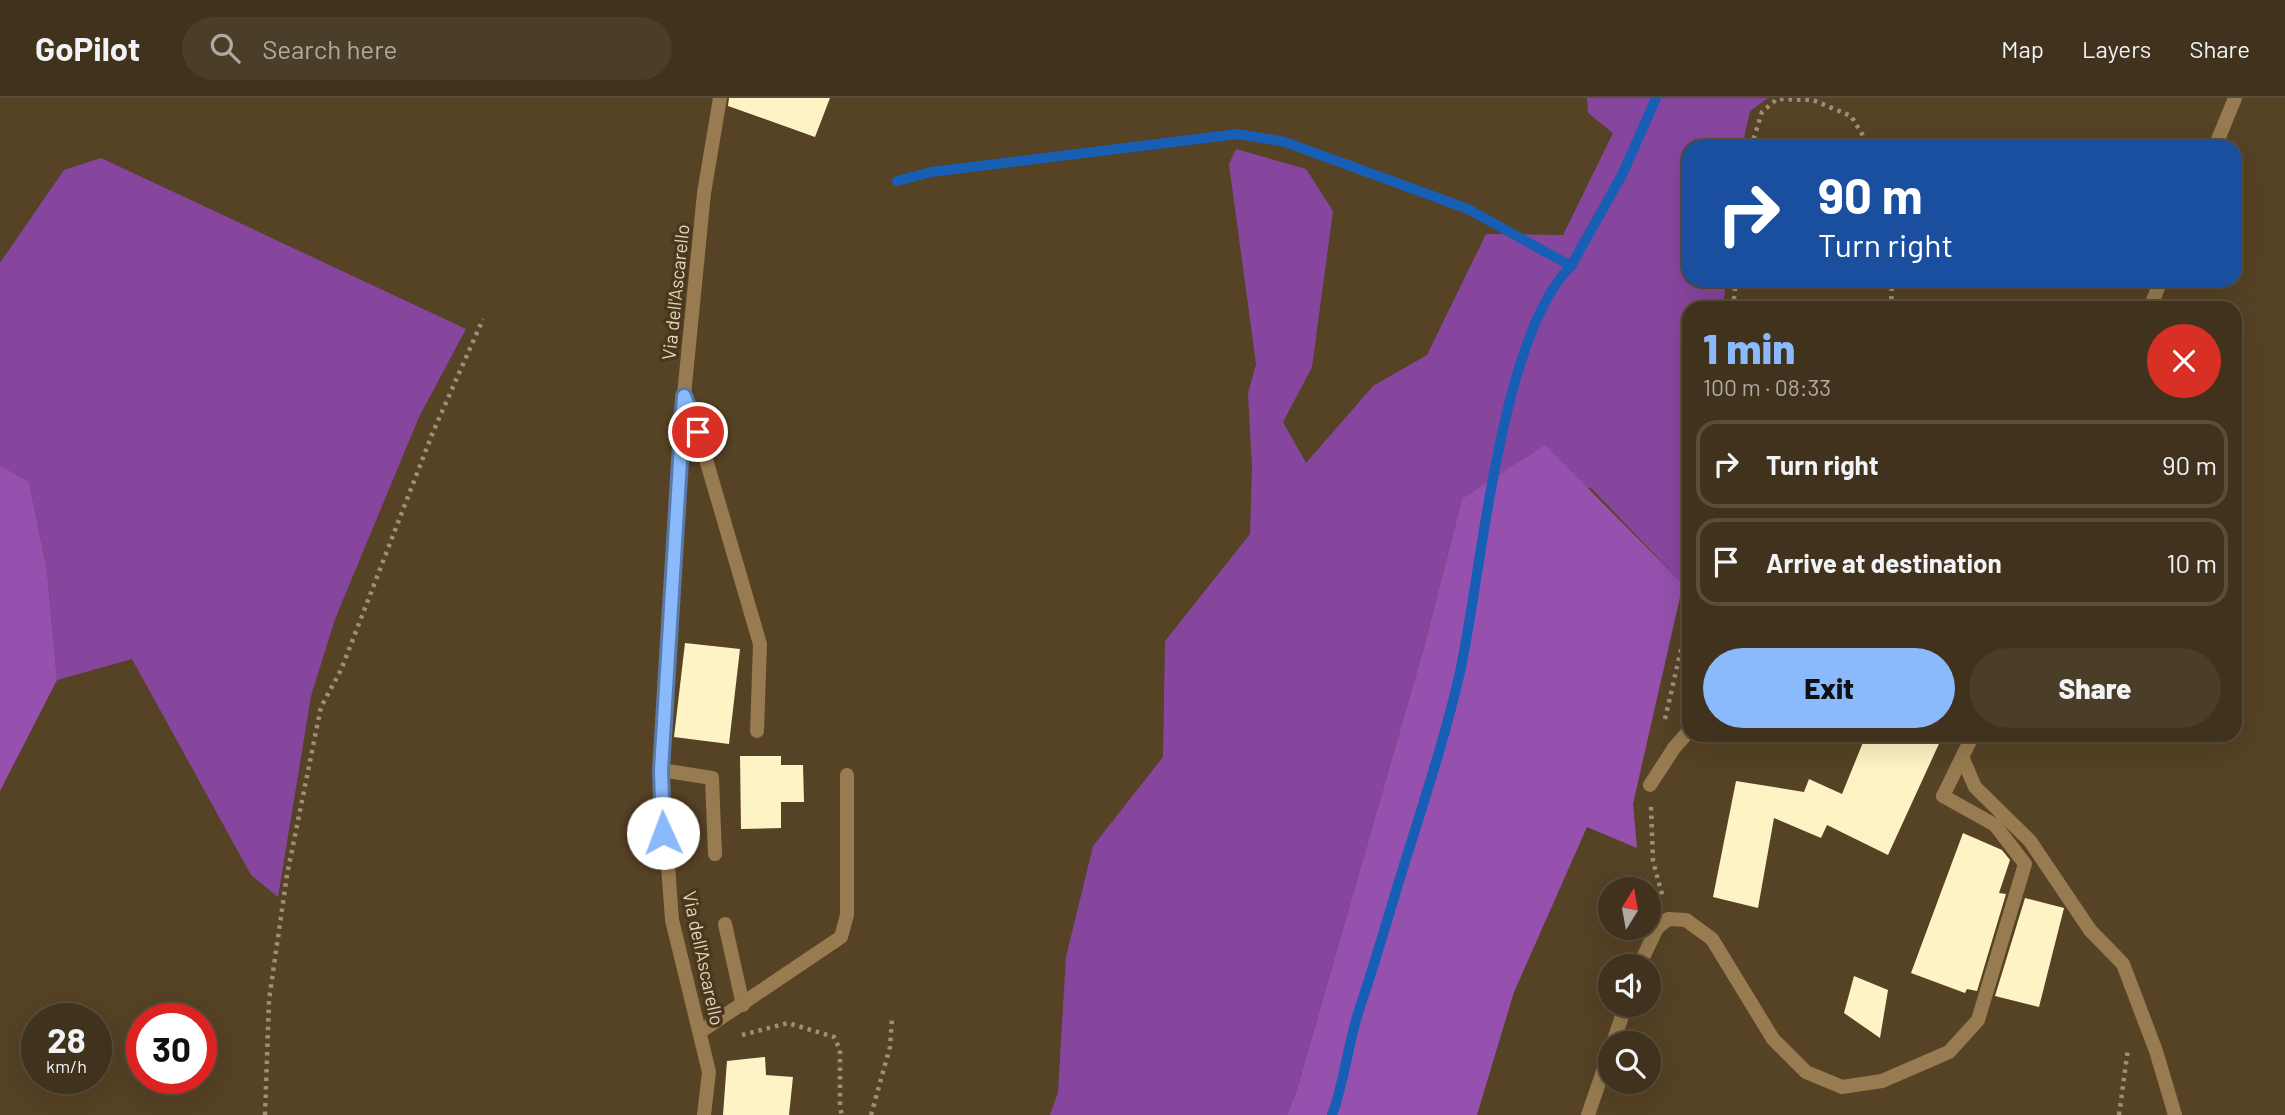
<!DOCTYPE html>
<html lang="en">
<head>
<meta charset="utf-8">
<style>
	:root { --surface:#40321c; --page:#4b3e29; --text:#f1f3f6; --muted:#aeaaa3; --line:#594d3b; --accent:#8abafc }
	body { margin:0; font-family:Barlow,sans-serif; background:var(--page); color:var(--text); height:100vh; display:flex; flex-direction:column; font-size:26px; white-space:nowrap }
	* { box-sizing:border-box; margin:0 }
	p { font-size:23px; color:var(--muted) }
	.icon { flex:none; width:38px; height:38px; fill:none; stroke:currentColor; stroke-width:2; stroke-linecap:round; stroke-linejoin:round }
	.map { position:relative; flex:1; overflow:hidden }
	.panel { position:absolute; left:1682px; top:203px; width:560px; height:441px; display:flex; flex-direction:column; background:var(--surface); border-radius:21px; box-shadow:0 7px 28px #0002,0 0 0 2px var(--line) }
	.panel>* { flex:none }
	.top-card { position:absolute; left:1682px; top:42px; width:560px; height:147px; border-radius:21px; box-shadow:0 7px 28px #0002,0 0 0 2px var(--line); background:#1a4fa0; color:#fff; overflow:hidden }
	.needle { width:46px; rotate:11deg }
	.fabs { position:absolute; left:1598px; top:779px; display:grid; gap:14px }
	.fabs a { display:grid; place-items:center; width:63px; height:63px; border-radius:50%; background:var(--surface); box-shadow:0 7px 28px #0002,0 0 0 2px var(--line); font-size:35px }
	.speed { position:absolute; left:21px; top:905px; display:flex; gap:14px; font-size:35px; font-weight:700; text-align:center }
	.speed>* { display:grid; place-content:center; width:91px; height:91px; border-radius:50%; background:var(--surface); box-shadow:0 7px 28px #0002,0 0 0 2px var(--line); line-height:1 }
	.speed small { font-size:18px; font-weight:400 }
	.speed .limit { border:10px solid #d22; background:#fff; color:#111 }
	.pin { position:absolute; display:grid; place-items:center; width:60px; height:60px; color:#fff; margin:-30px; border:4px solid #fff; border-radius:50%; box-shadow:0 2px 7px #0007 }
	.me { position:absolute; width:77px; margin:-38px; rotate:358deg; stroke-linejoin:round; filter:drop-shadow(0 0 5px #0008) }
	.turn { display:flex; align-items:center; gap:24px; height:147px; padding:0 21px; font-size:32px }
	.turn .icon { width:91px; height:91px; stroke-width:2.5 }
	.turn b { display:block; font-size:49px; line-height:60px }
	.round { display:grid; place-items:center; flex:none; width:74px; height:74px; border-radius:37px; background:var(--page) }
	.summary { display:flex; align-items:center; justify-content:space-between; height:119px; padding:0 21px }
	h1 { font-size:42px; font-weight:800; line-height:52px; color:var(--accent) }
	.button { display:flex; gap:14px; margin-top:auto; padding:14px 21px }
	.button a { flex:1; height:80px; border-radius:42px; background:var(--accent); color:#111; font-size:28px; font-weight:800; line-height:80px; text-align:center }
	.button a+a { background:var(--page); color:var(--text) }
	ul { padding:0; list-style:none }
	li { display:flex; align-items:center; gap:21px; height:88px; margin:0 14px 10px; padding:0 7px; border:4px solid var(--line); border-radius:21px }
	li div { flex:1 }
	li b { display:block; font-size:26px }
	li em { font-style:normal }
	header { display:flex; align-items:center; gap:42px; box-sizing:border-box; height:98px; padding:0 35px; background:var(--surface); border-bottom:2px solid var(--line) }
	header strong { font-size:33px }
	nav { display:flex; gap:38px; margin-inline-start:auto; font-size:24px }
	.search { width:490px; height:63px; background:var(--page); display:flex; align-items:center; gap:18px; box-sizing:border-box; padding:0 24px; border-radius:38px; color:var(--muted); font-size:26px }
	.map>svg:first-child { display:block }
	.green { fill:#87469e }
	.forest { fill:#9551ad }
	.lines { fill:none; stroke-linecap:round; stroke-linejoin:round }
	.stream { stroke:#175eb5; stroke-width:10 }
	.building { fill:#fef3c4 }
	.path { stroke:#9f8f79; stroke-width:4.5; stroke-dasharray:3.5 5; stroke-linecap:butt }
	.service { stroke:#987b50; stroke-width:14 }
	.minor { stroke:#987b50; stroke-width:14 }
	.route-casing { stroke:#5a79a4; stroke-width:18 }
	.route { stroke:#8abafc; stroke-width:12 }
	.labels { text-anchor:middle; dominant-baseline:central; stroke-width:7; stroke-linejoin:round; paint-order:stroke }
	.street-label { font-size:19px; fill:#e0d4c4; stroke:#4b381b }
</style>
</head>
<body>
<header>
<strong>GoPilot</strong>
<div class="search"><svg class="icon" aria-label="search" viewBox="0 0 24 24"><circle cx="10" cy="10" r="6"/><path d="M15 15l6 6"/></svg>Search here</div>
<nav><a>Map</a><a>Layers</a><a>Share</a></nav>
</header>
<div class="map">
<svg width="2285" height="1017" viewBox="0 0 2285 1017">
	<rect width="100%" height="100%" fill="#564225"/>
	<!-- green -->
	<g class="green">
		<path d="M 1587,0 L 1768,0 L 1750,13 L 1742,49 L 1689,49 L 1689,182 L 1726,182 L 1723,210 L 1689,210 L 1689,461 L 1683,486 L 1591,390 L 1462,401 L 1424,549 L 1297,991 L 1287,1017 L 1050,1017 L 1058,994 L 1066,859 L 1093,748 L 1163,659 L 1165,543 L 1250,436 L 1252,370 L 1248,295 L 1256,266 L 1229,66 L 1236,51 L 1306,71 L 1333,113 L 1312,269 L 1283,324 L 1306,365 L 1373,288 L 1427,257 L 1486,136 L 1563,137 L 1613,35 L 1588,15 Z"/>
		<path d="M 101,60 L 466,231 L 419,319 L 335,521 L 311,598 L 278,799 L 251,777 L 132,561 L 57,582 L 47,473 L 29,384 L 0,367 L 0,165 L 64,72 Z"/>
	</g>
	<!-- forest -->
	<g class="forest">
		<path d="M 1545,347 L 1683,486 L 1633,706 L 1637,750 L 1587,729 L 1514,894 L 1477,1017 L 1287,1017 L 1297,991 L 1424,549 L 1462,401 Z"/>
		<path d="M 0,367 L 29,384 L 47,473 L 57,582 L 0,693 Z"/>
	</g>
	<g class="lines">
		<!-- stream -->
		<g class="stream">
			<path d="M 897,83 L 931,74 L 1238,36 L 1285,44 L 1468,111 L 1571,168"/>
			<path d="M 1332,1017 C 1345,982 1348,944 1360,909 C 1376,862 1389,815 1404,767 C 1424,703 1445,640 1460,574 C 1482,473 1500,237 1571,168 L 1623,75 L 1656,0"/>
		</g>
	</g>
	<!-- building -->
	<g class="building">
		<path d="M 729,0 L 830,0 L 815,39 L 728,8 Z"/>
		<path d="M 685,545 L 740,551 L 729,646 L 674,639 Z"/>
		<path d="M 1866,637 L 1943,637 L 1888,757 L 1827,727 L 1821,740 L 1774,720 L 1758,810 L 1713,799 L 1736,683 L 1804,694 L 1809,681 L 1842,696 Z"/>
		<path d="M 740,658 L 781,658 L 781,667 L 803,667 L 804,704 L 781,704 L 781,730 L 741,731 Z"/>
		<path d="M 1963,735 L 2002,752 L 2010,762 L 1999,795 L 2006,796 L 1977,893 L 1967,891 L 1965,895 L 1911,875 Z"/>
		<path d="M 2025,800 L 2064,810 L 2039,909 L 1995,898 Z"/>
		<path d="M 1854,878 L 1888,892 L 1880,940 L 1844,915 Z"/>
		<path d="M 765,959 L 766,977 L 793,979 L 789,1017 L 723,1017 L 727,963 Z"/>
	</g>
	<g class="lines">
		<!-- path -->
		<g class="path">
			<path d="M 1751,49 L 1762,14 L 1777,1 L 1813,2 L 1851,18 L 1870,49"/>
			<path d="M 1733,210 L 1736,182"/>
			<path d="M 1891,210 L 1892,182"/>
			<path d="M 1665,621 L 1689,517"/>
			<path d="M 1651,709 L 1653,763 L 1663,800"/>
			<path d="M 742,937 L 788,925 L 834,939 L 840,952 L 840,1009 L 842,1017"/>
			<path d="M 265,1017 L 269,902 L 287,777 L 321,609 L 341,572 L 433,334 L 483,221"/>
			<path d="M 871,1017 L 890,949 L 892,921"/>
			<path d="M 2119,1017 L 2128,951"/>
		</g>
		<!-- service -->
		<g class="service">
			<path d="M 2215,49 L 2235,0"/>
			<path d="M 2150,210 L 2161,182"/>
			<path d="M 684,297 L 698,334 L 760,546 L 757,633"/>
			<path d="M 1963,661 L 1975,689 L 2030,743 L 2090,832 L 2123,866 L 2156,953 L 2175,1017"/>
			<path d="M 661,672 L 712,680 L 715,756"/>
			<path d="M 1650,687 L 1674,650 L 1689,633"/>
			<path d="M 1943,698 L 1973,637"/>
			<path d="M 725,826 L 743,907"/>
			<path d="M 700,934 L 841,839 L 847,817 L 847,677"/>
		</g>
		<!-- minor -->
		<g class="minor">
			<path d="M 1639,868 L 1657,830 L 1668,821 L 1686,822 L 1712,841 L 1773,941 L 1806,974 L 1842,989 L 1882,983 L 1949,954 L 1978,922 L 2025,766 L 1995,727 L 1943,698"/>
			<path d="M 1613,945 L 1626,906"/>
			<path d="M 704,1017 L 709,974 L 672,822 L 661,672 L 684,297 L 704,95 L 720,0"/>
			<path d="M 1588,1017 L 1610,953"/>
		</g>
	</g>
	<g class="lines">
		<!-- route casing -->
		<g class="route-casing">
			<path id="route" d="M 663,735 L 661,672 L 684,298 L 698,334"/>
		</g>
		<!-- route -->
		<use href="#route" class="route"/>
	</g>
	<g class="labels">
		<!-- street labels -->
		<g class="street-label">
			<text transform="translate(675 194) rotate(-84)">Via dell'Ascarello</text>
			<text transform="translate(704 860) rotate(78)">Via dell'Ascarello</text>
		</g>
	</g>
</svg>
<div class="fabs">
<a><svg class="needle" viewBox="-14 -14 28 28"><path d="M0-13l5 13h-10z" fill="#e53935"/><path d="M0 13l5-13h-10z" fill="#aeaaa3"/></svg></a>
<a><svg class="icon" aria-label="sound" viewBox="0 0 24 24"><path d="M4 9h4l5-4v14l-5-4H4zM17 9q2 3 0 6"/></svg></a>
<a><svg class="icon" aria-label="search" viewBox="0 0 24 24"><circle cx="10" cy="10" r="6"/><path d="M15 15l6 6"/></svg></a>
</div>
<div class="speed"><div>28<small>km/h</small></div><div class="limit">30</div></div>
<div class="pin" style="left:698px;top:334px;background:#d93025"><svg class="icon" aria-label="arrive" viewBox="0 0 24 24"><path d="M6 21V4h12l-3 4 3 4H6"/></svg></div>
<svg class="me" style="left:663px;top:735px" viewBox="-20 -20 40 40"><circle r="19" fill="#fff"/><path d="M0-13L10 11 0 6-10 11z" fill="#8abafc"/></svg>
<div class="top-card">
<div class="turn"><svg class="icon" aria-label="right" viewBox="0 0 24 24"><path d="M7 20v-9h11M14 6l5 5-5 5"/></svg><div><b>90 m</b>Turn right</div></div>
</div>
<section class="panel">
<div class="summary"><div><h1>1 min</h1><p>100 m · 08:33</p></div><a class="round" style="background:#d93025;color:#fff"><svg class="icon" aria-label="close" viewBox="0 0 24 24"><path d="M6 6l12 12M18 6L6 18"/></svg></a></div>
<ul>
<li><svg class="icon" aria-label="right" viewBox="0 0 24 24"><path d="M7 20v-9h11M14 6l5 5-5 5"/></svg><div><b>Turn right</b></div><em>90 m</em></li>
<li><svg class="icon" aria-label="arrive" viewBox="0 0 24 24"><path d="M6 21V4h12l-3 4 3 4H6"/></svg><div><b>Arrive at destination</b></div><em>10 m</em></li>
</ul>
<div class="button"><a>Exit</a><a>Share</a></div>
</section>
</div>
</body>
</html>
